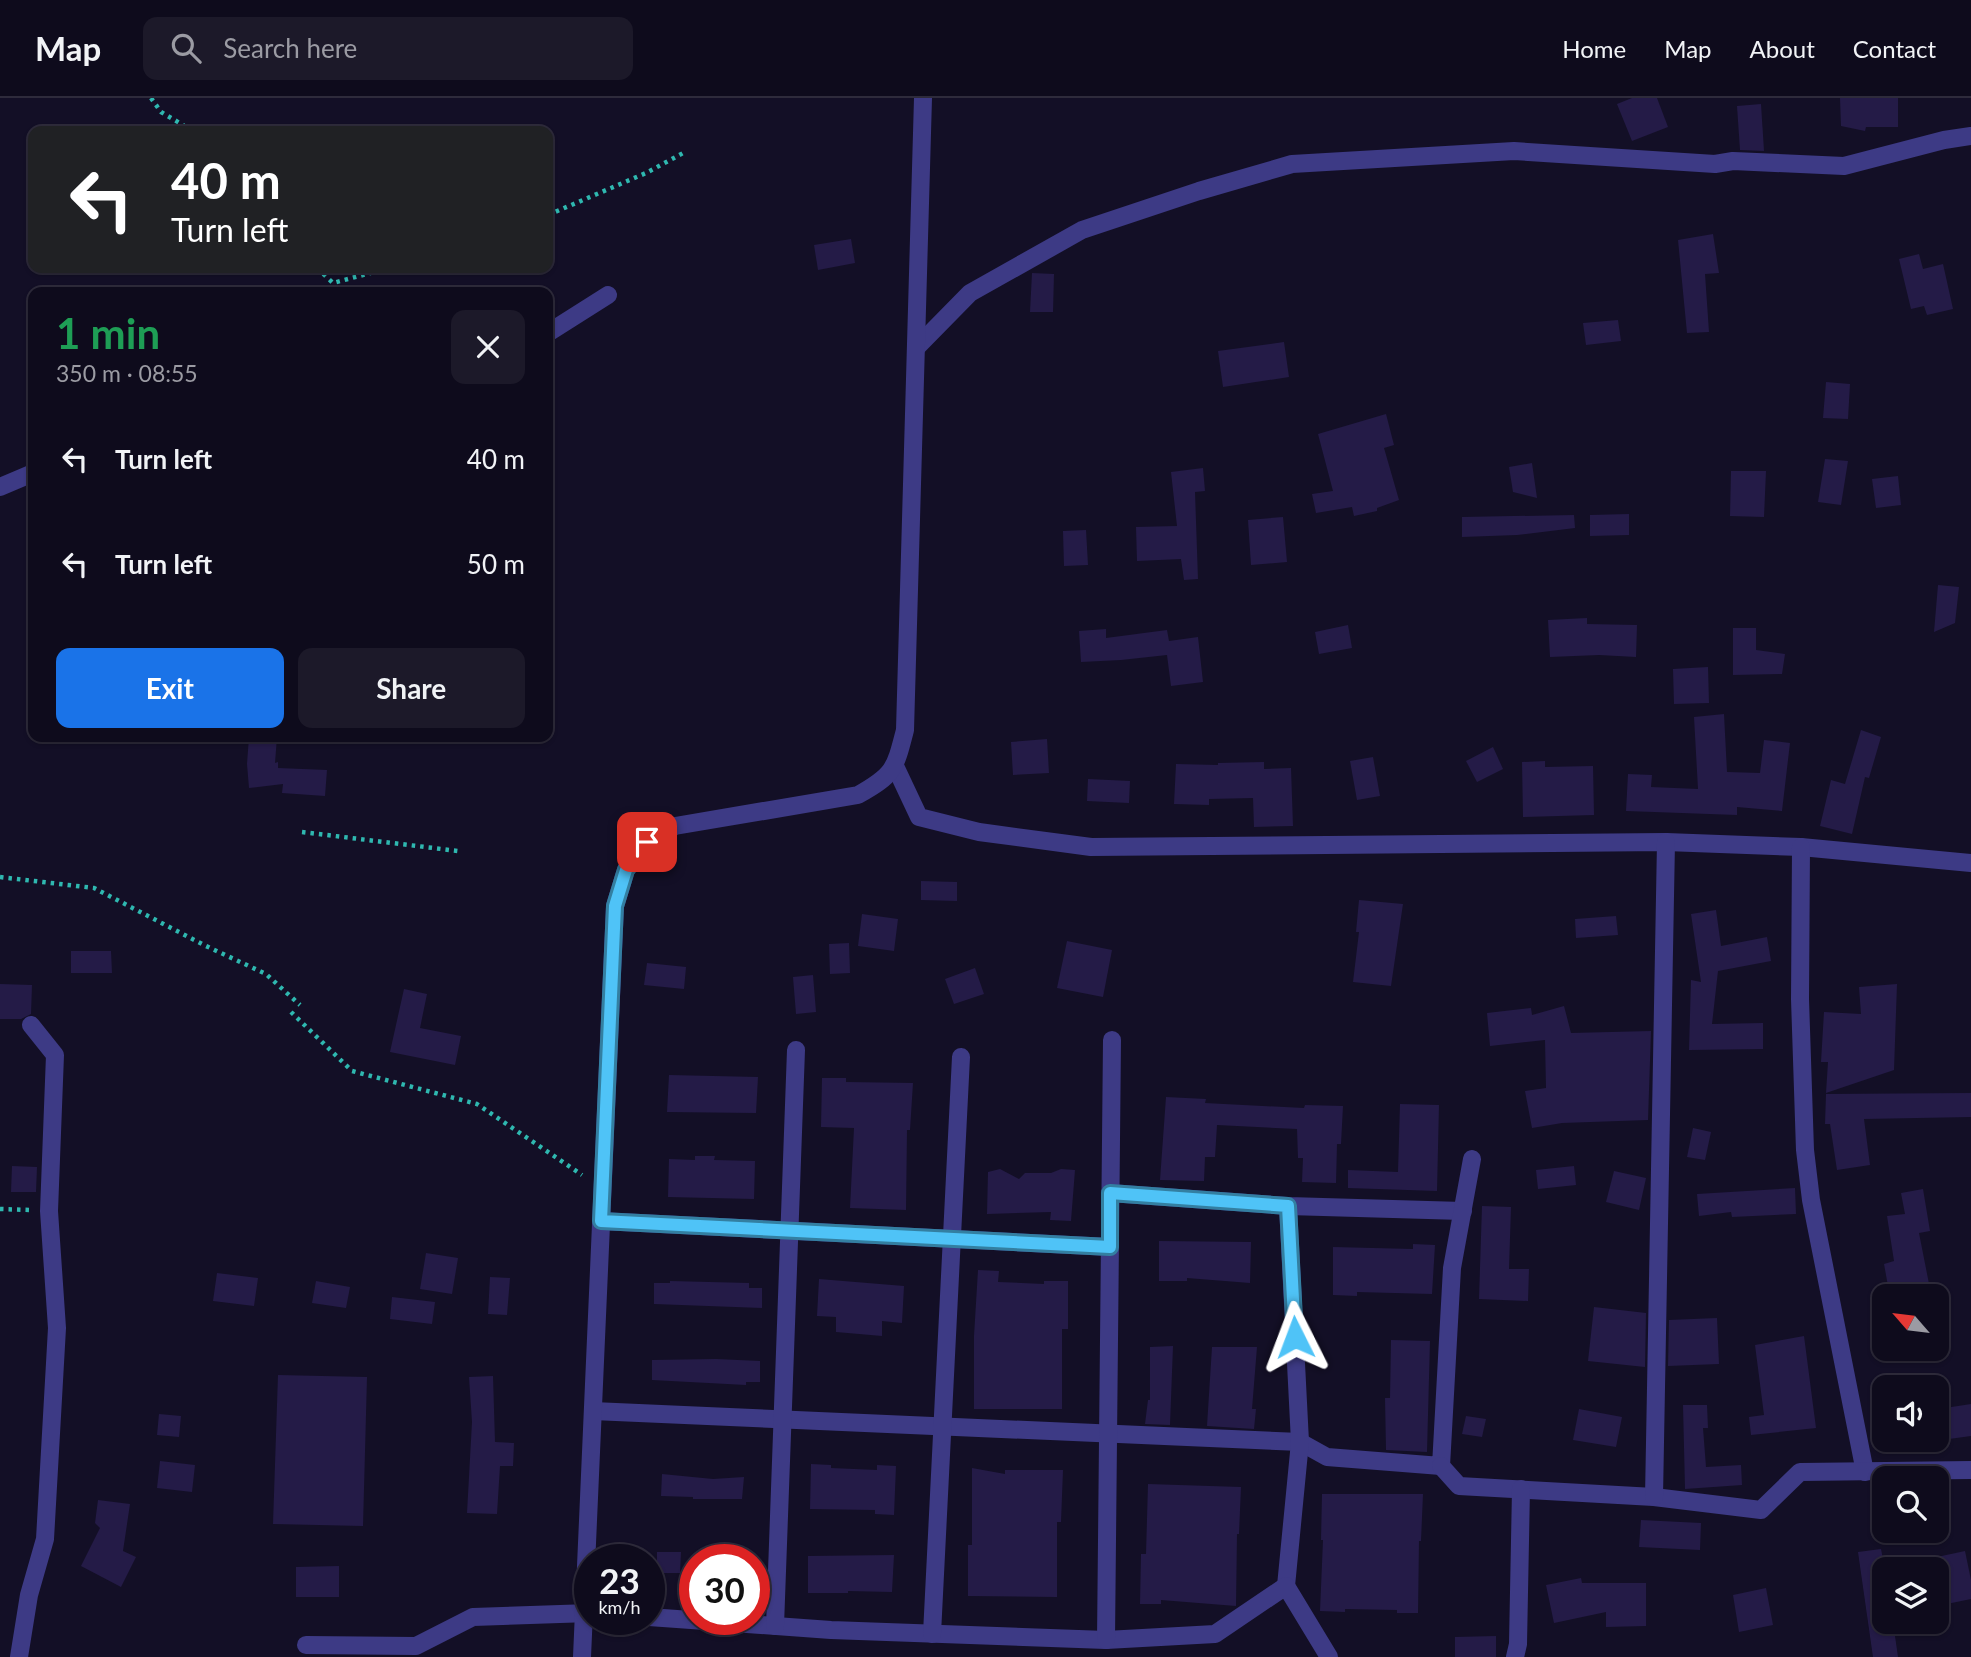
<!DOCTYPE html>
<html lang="en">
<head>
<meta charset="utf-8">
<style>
	:root { --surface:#0e0b1c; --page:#1c1929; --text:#f1f3f6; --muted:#9b9ba3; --line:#2e2b3b; --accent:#1a73e8 }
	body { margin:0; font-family:Lato,sans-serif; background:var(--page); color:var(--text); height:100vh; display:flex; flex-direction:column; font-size:26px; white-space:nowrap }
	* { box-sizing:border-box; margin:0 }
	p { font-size:23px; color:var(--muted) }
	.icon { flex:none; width:38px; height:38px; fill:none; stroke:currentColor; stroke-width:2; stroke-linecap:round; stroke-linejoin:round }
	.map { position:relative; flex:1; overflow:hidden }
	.side { position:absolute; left:28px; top:189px; width:525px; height:455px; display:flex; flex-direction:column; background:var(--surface); border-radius:14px; box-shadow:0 2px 5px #0004,0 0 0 2px var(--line) }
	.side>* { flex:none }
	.banner { position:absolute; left:28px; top:28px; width:525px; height:147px; border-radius:14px; box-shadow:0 2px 5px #0004,0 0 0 2px var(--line); background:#202124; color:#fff; overflow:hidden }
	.needle { width:46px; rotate:298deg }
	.fabs { position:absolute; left:1872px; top:1186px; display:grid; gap:14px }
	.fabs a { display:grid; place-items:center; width:77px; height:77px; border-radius:14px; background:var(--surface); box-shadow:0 2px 5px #0004,0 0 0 2px var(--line); font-size:35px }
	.speed { position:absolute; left:574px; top:1446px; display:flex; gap:14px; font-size:35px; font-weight:700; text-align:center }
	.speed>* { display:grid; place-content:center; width:91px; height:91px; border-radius:50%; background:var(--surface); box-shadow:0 2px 5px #0004,0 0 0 2px var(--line); line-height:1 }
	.speed small { font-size:18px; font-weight:400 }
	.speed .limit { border:10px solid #d22; background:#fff; color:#111 }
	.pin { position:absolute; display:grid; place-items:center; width:60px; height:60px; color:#fff; margin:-30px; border-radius:14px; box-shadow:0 4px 10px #0006 }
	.me { position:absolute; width:77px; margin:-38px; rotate:357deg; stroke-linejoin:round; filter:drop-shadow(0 0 5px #0008) }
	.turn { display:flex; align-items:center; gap:24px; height:147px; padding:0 28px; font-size:32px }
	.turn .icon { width:91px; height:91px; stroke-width:2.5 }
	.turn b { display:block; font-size:49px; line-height:60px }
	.round { display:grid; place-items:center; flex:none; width:74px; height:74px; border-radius:14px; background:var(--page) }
	.summary { display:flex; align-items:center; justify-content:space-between; height:119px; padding:0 28px }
	h1 { font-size:42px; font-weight:700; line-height:52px; color:#1e9e55 }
	.cta { display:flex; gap:14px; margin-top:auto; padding:14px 28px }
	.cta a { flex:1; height:80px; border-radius:14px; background:var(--accent); color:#fff; font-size:28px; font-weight:700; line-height:80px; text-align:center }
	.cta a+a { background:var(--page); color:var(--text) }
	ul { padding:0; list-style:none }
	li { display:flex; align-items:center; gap:21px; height:105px; padding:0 28px }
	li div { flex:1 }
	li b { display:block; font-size:26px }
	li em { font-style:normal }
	header { display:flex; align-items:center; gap:42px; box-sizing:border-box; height:98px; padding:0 35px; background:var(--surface); border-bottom:2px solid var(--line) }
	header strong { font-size:33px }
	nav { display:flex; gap:38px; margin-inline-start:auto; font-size:24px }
	.search { width:490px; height:63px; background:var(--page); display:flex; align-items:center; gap:18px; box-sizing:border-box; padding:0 24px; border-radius:14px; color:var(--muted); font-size:26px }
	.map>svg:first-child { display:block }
	.building { fill:#241b47 }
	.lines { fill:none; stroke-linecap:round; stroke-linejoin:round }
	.path { stroke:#2fb8b0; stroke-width:4.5; stroke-dasharray:3.5 5; stroke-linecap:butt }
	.minor { stroke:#3d3a85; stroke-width:18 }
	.route-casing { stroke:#337fa1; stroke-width:18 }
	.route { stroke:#4fc3f7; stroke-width:12 }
</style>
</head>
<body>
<header>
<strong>Map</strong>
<div class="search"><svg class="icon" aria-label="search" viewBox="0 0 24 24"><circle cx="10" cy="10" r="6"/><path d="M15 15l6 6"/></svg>Search here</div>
<nav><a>Home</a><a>Map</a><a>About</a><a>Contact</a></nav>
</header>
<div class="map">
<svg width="1971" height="1559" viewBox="0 0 1971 1559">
	<rect width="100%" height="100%" fill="#130f26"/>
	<!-- building -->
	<g class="building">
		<path d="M 1632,0 L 1657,0 L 1668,29 L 1632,43 L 1617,6 Z"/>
		<path d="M 1840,0 L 1898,0 L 1898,29 L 1866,29 L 1865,33 L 1841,28 Z"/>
		<path d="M 1761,6 L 1764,53 L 1740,52 L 1737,8 Z"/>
		<path d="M 1713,136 L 1719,175 L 1705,176 L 1709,234 L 1687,235 L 1678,142 Z"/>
		<path d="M 851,141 L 855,165 L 818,172 L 814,147 Z"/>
		<path d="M 1919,156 L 1923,171 L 1943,166 L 1953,211 L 1927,217 L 1924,208 L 1911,211 L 1899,161 Z"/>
		<path d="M 1032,175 L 1054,176 L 1053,214 L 1030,214 Z"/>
		<path d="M 1618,222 L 1621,243 L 1586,247 L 1583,225 Z"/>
		<path d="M 1284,244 L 1289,279 L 1223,289 L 1218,253 Z"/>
		<path d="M 1826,284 L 1850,286 L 1848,321 L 1823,320 Z"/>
		<path d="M 1386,316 L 1394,347 L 1384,350 L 1399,402 L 1377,410 L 1377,413 L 1354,418 L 1352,409 L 1316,415 L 1312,396 L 1333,393 L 1318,336 Z"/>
		<path d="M 1825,361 L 1848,363 L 1841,407 L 1818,404 Z"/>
		<path d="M 1532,365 L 1537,400 L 1513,394 L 1509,369 Z"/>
		<path d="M 1203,370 L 1205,393 L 1195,394 L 1198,481 L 1184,482 L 1181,461 L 1137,463 L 1136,429 L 1177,428 L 1171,374 Z"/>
		<path d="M 1731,373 L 1766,373 L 1764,419 L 1730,418 Z"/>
		<path d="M 1898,378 L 1901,407 L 1876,410 L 1872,381 Z"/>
		<path d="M 1629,416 L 1629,437 L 1590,438 L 1590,417 Z"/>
		<path d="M 1574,417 L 1575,430 L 1517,437 L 1462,439 L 1462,419 Z"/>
		<path d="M 1283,419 L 1287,464 L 1251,467 L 1248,422 Z"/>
		<path d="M 1086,432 L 1088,467 L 1064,468 L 1063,433 Z"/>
		<path d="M 1938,487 L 1959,489 L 1955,525 L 1934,534 Z"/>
		<path d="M 1587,520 L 1587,526 L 1637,527 L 1636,559 L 1599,557 L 1550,559 L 1548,522 Z"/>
		<path d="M 1348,527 L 1352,550 L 1319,556 L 1315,534 Z"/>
		<path d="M 1733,530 L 1756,530 L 1756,552 L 1785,556 L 1782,576 L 1733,577 Z"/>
		<path d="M 1106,531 L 1106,540 L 1167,532 L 1169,543 L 1198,539 L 1203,584 L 1171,588 L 1167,557 L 1121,562 L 1081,564 L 1079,533 Z"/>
		<path d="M 1708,569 L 1709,605 L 1674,606 L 1673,571 Z"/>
		<path d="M 1724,616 L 1727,674 L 1760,675 L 1764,642 L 1790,645 L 1782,713 L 1737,709 L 1737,717 L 1626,713 L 1628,676 L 1652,677 L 1651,689 L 1698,691 L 1694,619 Z"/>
		<path d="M 1861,632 L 1881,639 L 1869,680 L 1865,679 L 1852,736 L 1820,728 L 1831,682 L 1845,686 Z"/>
		<path d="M 249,639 L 277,639 L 275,665 L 278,664 L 278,670 L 327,672 L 325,698 L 282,695 L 283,686 L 249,690 L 247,666 Z"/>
		<path d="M 1047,641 L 1049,675 L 1013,677 L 1011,644 Z"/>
		<path d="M 1493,649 L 1503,671 L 1477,684 L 1466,663 Z"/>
		<path d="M 1373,659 L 1380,698 L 1357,702 L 1350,663 Z"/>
		<path d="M 1545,663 L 1545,669 L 1593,668 L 1594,717 L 1523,719 L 1522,664 Z"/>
		<path d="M 1264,664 L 1264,671 L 1291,670 L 1293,728 L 1254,729 L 1253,700 L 1209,701 L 1209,707 L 1174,706 L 1176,666 L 1218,667 L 1218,665 Z"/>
		<path d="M 1088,681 L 1130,683 L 1129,705 L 1087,703 Z"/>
		<path d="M 921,783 L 957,784 L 957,803 L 921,802 Z"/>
		<path d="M 1359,802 L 1403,806 L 1391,888 L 1353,884 L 1359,834 L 1356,834 Z"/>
		<path d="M 1716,812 L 1721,848 L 1767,839 L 1771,863 L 1718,873 L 1712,926 L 1763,925 L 1763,951 L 1689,952 L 1691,882 L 1701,884 L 1691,816 Z"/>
		<path d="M 862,816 L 898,821 L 894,853 L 858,848 Z"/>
		<path d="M 1616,818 L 1618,837 L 1576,840 L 1575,821 Z"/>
		<path d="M 1067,843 L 1112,852 L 1103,899 L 1057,890 Z"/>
		<path d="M 849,845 L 850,875 L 830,876 L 829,846 Z"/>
		<path d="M 71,853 L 111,853 L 112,875 L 71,875 Z"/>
		<path d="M 647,865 L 686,869 L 684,891 L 644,887 Z"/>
		<path d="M 975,870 L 984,896 L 954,906 L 945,881 Z"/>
		<path d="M 813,877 L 816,914 L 796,916 L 793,879 Z"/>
		<path d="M 0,886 L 32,887 L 31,916 L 21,921 L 0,921 Z"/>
		<path d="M 1897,886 L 1894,972 L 1826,995 L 1828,964 L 1821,964 L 1824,914 L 1861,916 L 1859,889 Z"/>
		<path d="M 404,891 L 427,896 L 420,930 L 461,938 L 455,967 L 390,954 Z"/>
		<path d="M 1564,908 L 1571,935 L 1651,933 L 1648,1022 L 1562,1025 L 1532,1030 L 1525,993 L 1546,990 L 1545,942 L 1490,948 L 1487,915 L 1531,910 L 1532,917 Z"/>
		<path d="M 669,977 L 758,979 L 756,1015 L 667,1014 Z"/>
		<path d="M 822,980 L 846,980 L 846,984 L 913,985 L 910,1032 L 907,1032 L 906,1112 L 850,1110 L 854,1030 L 821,1029 Z"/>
		<path d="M 1971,995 L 1971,1019 L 1864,1021 L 1870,1067 L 1837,1072 L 1830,1026 L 1825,1026 L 1826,996 Z"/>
		<path d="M 1166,999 L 1206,1001 L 1205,1005 L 1304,1010 L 1305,1007 L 1343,1008 L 1341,1046 L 1337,1046 L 1336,1085 L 1302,1084 L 1303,1060 L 1298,1060 L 1297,1031 L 1217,1027 L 1215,1059 L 1205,1059 L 1204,1083 L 1160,1082 Z"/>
		<path d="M 1400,1006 L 1439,1007 L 1437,1093 L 1348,1090 L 1348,1072 L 1398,1074 Z"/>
		<path d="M 1693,1030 L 1711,1034 L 1705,1062 L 1687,1059 Z"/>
		<path d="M 695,1058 L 715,1058 L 714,1062 L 755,1063 L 754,1101 L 668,1099 L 669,1061 L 695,1062 Z"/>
		<path d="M 12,1068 L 37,1069 L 36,1094 L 11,1094 Z"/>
		<path d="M 1574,1068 L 1576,1087 L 1538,1091 L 1536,1072 Z"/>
		<path d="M 1000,1071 L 1019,1081 L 1025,1075 L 1051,1075 L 1061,1071 L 1075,1072 L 1071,1123 L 1050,1122 L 1051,1114 L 987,1116 L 988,1074 Z"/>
		<path d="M 1614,1073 L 1646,1080 L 1639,1112 L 1606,1104 Z"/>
		<path d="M 1795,1090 L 1796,1116 L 1732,1119 L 1731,1114 L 1699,1118 L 1697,1096 Z"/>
		<path d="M 1923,1091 L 1930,1133 L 1919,1135 L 1931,1196 L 1890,1199 L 1884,1166 L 1894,1163 L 1887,1118 L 1905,1116 L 1901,1095 Z"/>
		<path d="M 1482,1108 L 1511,1109 L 1509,1171 L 1529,1171 L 1528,1203 L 1479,1201 Z"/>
		<path d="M 1159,1143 L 1251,1144 L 1250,1185 L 1187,1180 L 1187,1183 L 1159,1183 Z"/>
		<path d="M 1413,1146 L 1435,1147 L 1432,1196 L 1357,1194 L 1357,1198 L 1333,1197 L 1333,1149 L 1413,1151 Z"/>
		<path d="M 426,1155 L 458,1160 L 452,1196 L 420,1191 Z"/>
		<path d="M 978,1172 L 999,1173 L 998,1184 L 1044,1186 L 1044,1183 L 1068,1183 L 1068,1231 L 1062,1231 L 1062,1311 L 974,1311 L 974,1238 Z"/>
		<path d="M 217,1175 L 258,1180 L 254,1208 L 213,1203 Z"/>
		<path d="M 490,1179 L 510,1180 L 507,1217 L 488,1216 Z"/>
		<path d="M 819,1181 L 904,1188 L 902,1225 L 882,1223 L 882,1238 L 836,1234 L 836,1219 L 817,1218 Z"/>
		<path d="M 316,1183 L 350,1189 L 346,1210 L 312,1205 Z"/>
		<path d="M 670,1183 L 749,1185 L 749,1190 L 762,1190 L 762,1210 L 654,1206 L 654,1185 L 670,1185 Z"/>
		<path d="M 392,1199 L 435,1204 L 432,1226 L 390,1221 Z"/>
		<path d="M 1594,1209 L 1646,1215 L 1645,1269 L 1588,1263 Z"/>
		<path d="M 1717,1220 L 1719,1266 L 1668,1268 L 1669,1222 Z"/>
		<path d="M 1804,1238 L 1816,1330 L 1751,1337 L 1749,1319 L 1764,1317 L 1755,1247 Z"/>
		<path d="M 1391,1242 L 1430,1243 L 1427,1354 L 1386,1352 L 1385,1300 L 1390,1300 Z"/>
		<path d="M 1173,1248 L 1170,1327 L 1145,1326 L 1148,1302 L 1150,1302 L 1150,1249 Z"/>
		<path d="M 1212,1249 L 1257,1249 L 1252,1311 L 1256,1311 L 1254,1331 L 1207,1328 Z"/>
		<path d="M 716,1261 L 760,1263 L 760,1284 L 746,1284 L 746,1287 L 652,1282 L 652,1262 Z"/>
		<path d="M 278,1277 L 367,1279 L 363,1428 L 273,1426 Z"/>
		<path d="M 493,1278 L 495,1344 L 514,1345 L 513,1368 L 500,1368 L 497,1416 L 467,1415 L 472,1324 L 469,1279 Z"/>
		<path d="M 1971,1306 L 1971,1338 L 1949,1341 L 1945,1310 Z"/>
		<path d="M 1683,1307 L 1707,1307 L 1708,1330 L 1703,1330 L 1706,1369 L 1741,1367 L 1742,1387 L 1685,1391 Z"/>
		<path d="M 1579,1311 L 1622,1319 L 1616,1349 L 1573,1342 Z"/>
		<path d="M 159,1316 L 181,1318 L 179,1339 L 157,1337 Z"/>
		<path d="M 1466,1318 L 1486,1321 L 1482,1339 L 1462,1336 Z"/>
		<path d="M 160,1363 L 195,1367 L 192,1394 L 157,1390 Z"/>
		<path d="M 811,1366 L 831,1367 L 831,1370 L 877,1372 L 877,1367 L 896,1368 L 894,1417 L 875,1416 L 875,1412 L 810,1411 Z"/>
		<path d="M 972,1370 L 1005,1376 L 1005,1372 L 1063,1372 L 1061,1424 L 1057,1424 L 1057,1499 L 968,1498 L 968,1447 L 972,1447 Z"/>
		<path d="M 662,1376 L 713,1381 L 744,1379 L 742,1401 L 693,1401 L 693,1399 L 661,1398 Z"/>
		<path d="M 1148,1386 L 1241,1389 L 1239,1436 L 1237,1436 L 1236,1508 L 1161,1502 L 1161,1506 L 1140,1506 L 1141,1456 L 1146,1456 Z"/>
		<path d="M 1322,1396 L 1423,1396 L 1421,1443 L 1419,1443 L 1418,1515 L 1397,1515 L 1397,1512 L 1345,1511 L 1345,1514 L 1320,1513 L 1323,1442 L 1321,1442 Z"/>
		<path d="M 98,1402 L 130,1406 L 123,1453 L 136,1459 L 121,1489 L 81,1468 L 100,1430 L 95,1425 Z"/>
		<path d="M 1641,1422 L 1701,1425 L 1700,1452 L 1639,1449 Z"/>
		<path d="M 1881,1451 L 1885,1472 L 1885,1524 L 1893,1524 L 1898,1559 L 1873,1559 L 1858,1454 Z"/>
		<path d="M 1965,1453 L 1971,1482 L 1971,1501 L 1937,1508 L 1937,1459 Z"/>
		<path d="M 657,1454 L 681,1454 L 680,1475 L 657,1475 Z"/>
		<path d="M 894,1457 L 892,1494 L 848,1493 L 848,1495 L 808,1495 L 808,1458 Z"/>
		<path d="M 339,1468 L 339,1499 L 296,1499 L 296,1469 Z"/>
		<path d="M 1581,1480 L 1582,1485 L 1646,1485 L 1646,1528 L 1606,1529 L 1606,1514 L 1554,1525 L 1546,1487 Z"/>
		<path d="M 1766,1490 L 1773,1527 L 1739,1534 L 1733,1497 Z"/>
		<path d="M 1496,1538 L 1496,1559 L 1455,1559 L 1455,1539 Z"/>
	</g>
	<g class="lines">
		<!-- path -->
		<g class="path">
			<path d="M 151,0 L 161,14 L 183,27 L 186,33"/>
			<path d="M 548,117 L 646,75 L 685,54"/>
			<path d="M 317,170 L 333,185 L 389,170"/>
			<path d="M 302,734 L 458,753"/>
			<path d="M 0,779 L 94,790 L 206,848 L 266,876 L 300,907"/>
			<path d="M 291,914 L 352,973 L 477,1006 L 582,1077"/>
			<path d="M 0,1111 L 31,1112"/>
		</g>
		<!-- minor -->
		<g class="minor">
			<path d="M 548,235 L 608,197"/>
			<path d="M 916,250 L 970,195 L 1082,132 L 1199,93 L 1292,66 L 1514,53 L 1715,66 L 1733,63 L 1844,68 L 1944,42 L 1971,38"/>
			<path d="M 0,389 L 33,375"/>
			<path d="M 895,668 L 919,719 L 979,734 L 1091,749 L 1666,744 L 1801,749 L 1971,765"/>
			<path d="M 1801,749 L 1800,901 L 1805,1052 L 1811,1102 L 1865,1374"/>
			<path d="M 1110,1095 L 1288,1108 L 1463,1113"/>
			<path d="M 601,1123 L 1110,1149"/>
			<path d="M 593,1313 L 1300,1344 L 1327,1359 L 1441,1368 L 1452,1170 L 1472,1061"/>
			<path d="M 1441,1368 L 1459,1388 L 1654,1399 L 1761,1412 L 1800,1374 L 1971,1372"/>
			<path d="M 1654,1399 L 1666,744"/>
			<path d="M 1286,1488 L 1300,1344 L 1288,1108"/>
			<path d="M 649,1519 L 831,1532 L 1106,1542 L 1215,1536 L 1286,1488 L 1329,1559"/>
			<path d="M 775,1528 L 796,952"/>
			<path d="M 932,1536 L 961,959"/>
			<path d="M 1106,1542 L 1112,942"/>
			<path d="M 306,1547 L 416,1548 L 473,1519 L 590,1515"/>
			<path d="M 19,1559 L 29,1497 L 45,1441 L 57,1230 L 49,1113 L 55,957 L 31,927"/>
			<path d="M 582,1559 L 615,808 L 626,772 L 647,744 L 675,728 L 858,697 C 894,677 895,671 905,632 L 923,0"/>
			<path d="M 1515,1559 L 1518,1546 L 1521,1391"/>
		</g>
	</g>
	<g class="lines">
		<!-- route casing -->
		<g class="route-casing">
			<path id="route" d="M 647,744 L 626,772 L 615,808 L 601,1123 L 1110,1149 L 1110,1095 L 1288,1108 L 1295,1239"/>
		</g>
		<!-- route -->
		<use href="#route" class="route"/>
	</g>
</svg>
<div class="fabs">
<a><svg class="needle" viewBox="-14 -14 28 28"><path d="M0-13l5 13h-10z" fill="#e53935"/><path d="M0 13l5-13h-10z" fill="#9b9ba3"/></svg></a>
<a><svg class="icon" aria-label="sound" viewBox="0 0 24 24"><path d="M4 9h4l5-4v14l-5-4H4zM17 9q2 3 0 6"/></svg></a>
<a><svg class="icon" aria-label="search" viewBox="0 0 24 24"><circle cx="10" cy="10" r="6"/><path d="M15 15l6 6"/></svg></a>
<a><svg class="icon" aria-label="layers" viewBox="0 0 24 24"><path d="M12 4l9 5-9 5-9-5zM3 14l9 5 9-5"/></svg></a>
</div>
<div class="speed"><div>23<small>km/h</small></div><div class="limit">30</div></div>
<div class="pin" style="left:647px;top:744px;background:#d93025"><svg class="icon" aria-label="arrive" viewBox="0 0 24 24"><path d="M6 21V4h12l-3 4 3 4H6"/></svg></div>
<svg class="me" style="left:1295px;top:1239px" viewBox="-20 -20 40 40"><path d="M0-17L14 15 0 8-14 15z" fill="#4fc3f7" stroke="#fff" stroke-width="4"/></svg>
<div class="banner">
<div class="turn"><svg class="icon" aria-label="left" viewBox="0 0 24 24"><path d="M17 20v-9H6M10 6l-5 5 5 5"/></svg><div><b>40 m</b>Turn left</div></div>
</div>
<section class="side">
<div class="summary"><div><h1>1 min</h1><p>350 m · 08:55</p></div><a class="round"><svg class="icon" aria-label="close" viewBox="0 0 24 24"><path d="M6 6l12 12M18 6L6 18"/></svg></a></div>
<ul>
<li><svg class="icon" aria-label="left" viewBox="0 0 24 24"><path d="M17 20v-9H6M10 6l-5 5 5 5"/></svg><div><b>Turn left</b></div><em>40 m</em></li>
<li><svg class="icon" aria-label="left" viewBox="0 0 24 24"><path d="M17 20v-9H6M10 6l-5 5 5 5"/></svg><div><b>Turn left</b></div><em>50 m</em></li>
</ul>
<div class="cta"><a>Exit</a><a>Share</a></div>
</section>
</div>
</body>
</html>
